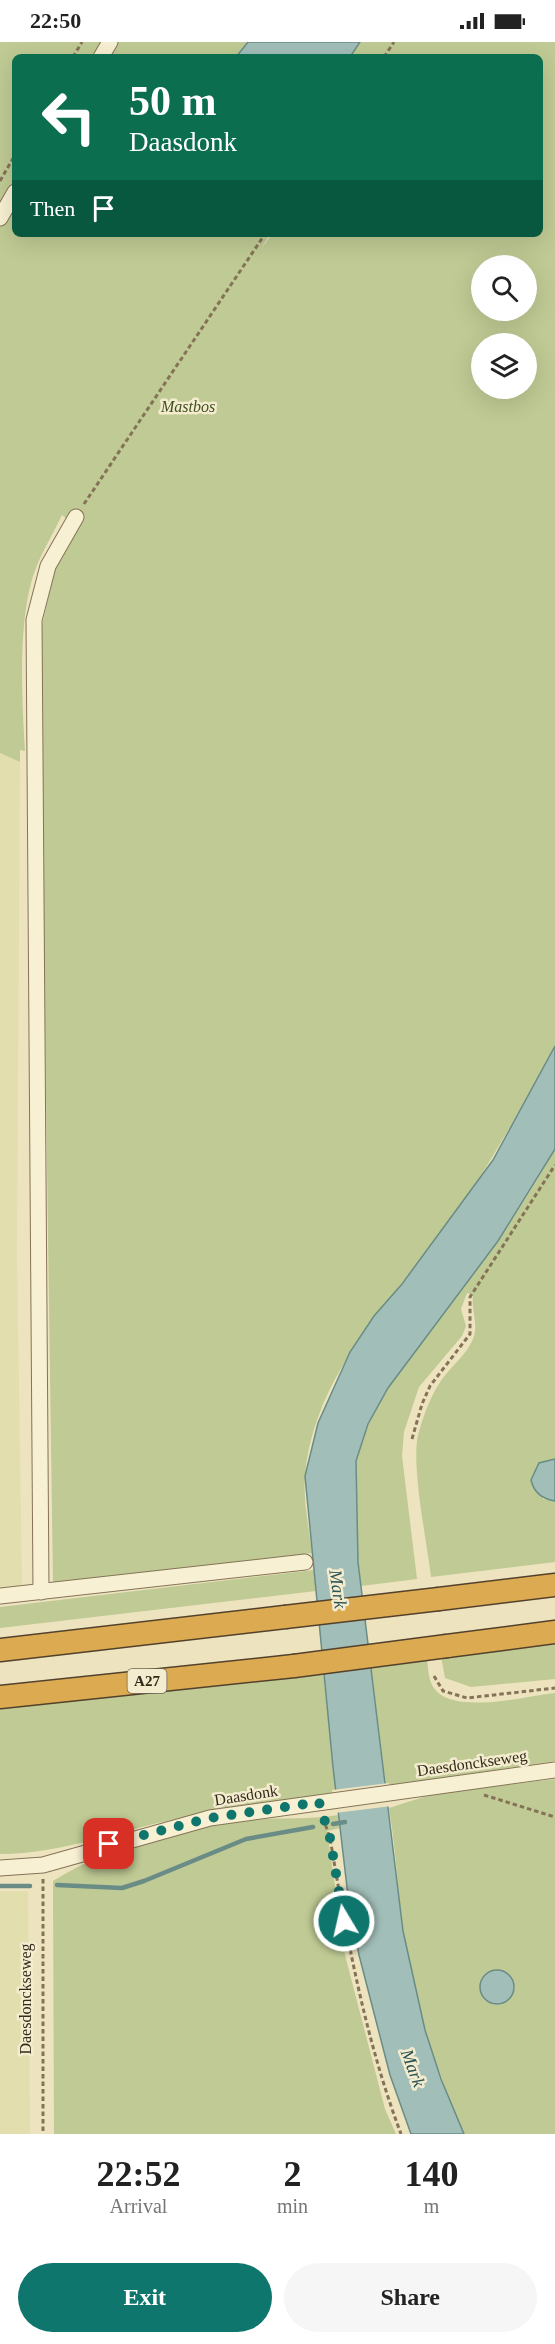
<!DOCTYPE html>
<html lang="en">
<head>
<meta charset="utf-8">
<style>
	:root { --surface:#fff; --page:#f6f6f6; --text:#222; --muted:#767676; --accent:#0f766e }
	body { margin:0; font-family:Georgia,serif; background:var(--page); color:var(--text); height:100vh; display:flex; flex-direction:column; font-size:22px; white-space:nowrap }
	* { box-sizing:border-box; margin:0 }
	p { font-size:20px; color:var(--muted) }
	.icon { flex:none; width:33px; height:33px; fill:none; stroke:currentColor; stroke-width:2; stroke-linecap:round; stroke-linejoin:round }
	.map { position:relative; height:2092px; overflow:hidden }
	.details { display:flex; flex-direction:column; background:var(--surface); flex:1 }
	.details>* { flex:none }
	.banner { position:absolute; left:12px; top:12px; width:531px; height:183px; border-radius:9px; box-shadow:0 6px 24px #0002; background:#0b6e4f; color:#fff; overflow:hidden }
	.fabs { position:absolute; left:471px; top:213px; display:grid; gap:12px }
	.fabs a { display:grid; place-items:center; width:66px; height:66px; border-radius:50%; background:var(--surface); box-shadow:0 6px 24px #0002; font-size:30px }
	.pin { position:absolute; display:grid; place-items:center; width:51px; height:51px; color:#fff; margin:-26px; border-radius:12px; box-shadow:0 3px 9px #0006 }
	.me { position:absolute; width:66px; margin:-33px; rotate:351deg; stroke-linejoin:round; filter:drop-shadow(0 0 4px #0008) }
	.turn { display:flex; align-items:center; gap:21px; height:126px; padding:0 18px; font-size:27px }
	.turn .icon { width:78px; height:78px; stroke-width:2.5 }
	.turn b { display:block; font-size:42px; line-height:51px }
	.then { display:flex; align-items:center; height:57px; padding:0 18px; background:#0003; gap:12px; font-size:22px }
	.eta { display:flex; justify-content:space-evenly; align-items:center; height:102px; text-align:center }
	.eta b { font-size:36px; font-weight:700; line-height:42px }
	.cta { display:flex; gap:12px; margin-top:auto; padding:12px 18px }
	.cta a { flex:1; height:69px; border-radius:36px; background:var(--accent); color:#fff; font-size:24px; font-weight:700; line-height:69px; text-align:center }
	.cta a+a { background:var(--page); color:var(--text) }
	.status { display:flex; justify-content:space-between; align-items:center; height:42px; padding:0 30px; background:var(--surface); direction:ltr }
	.status svg { height:16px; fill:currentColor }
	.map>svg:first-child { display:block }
	.farmland { fill:#e2dead }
	.green { fill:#bfca94; fill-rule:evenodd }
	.water { fill:#a2beb8; stroke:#6a8c86; stroke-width:1.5 }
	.pier { fill:#ede3bf }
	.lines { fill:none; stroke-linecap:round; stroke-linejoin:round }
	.stream { stroke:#6a8c86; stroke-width:4.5 }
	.minor-casing { stroke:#857358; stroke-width:17 }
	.highway-casing { stroke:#52412c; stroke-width:25 }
	.path { stroke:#857358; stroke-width:3; stroke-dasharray:4.5 3; stroke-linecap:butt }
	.minor { stroke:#f8f0d2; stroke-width:15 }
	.highway { stroke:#dcaa50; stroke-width:22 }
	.highway-bridge-casing { stroke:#52412c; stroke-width:25; stroke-linecap:butt }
	.highway-bridge { stroke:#dcaa50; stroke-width:22 }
	.route { stroke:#0f766e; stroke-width:10; stroke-dasharray:0 18 }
	.labels { text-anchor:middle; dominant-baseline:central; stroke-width:5; stroke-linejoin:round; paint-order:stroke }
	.shield { fill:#f4ecce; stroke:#6e6451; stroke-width:1.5 }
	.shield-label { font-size:15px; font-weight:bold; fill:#342a1c }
	.park-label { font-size:16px; font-style:italic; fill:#415023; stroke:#f4ecce }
	.street-label { font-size:16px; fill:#342a1c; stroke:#f4ecce }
	.water-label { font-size:18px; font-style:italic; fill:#2c5354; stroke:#f4ecce }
</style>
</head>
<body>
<div class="status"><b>22:50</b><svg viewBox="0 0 49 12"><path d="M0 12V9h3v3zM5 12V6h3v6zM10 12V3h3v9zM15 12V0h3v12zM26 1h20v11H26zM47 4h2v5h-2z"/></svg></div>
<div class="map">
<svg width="555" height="2092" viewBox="0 0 555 2092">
	<rect width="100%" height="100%" fill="#ede3bf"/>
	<!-- farmland -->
	<g class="farmland">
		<path d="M 0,711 L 20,720 L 17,1213 L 22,1545 L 0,1547 Z"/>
		<path d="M 0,1849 L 28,1849 L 30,2092 L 0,2092 Z"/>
	</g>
	<!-- green -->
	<g class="green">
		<path d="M 0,0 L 555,0 L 555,1004 C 523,1061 493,1119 455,1172 C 398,1253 314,1328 305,1434 C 303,1459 309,1486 312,1511 L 53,1541 L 40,633 L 42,583 L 57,519 L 76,485 L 62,473 C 54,490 43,508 36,526 C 17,574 22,657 25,709 L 20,708 L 20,720 L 0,711 ZM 15,15 L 540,15 L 540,192 L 272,192 L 261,207 L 270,192 L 15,192 ZM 482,224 L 526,224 L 526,268 L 482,268 ZM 482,302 L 526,302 L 526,346 L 482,346 Z"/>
		<path d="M 555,1107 L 555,1417 L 539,1421 L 543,1457 L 555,1459 L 555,1520 L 431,1535 C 427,1500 411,1425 418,1393 C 422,1378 430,1355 439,1342 C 449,1325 468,1313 474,1294 C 478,1281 471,1267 473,1253 L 467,1251 L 461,1267 L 466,1284 L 462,1294 L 419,1345 L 404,1390 L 402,1414 L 417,1537 L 361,1544 C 357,1506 349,1443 359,1407 C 376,1351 418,1303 453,1258 C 490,1209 526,1160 555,1107 Z"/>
		<path d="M 314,1528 L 316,1549 L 0,1586 L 0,1565 Z"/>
		<path d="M 555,1599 L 555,1637 L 471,1645 L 445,1636 L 441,1614 Z"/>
		<path d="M 427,1616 C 428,1624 428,1635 432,1643 C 448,1675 526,1654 555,1651 L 555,1719 L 386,1744 L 371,1623 Z"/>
		<path d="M 323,1628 L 336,1752 C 284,1760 232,1765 180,1776 C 120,1788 62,1812 0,1812 L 0,1666 Z"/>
		<path d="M 555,1737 L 555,2092 L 464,2092 C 439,2033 418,1975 407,1912 C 398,1863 397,1814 389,1766 L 433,1752 ZM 494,1928 L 501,1929 L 515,1946 L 510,1956 L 498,1961 L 484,1933 Z"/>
		<path d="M 338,1773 L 340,1786 L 327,1789 L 345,1913 L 385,2067 L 396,2092 L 54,2092 L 53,1839 C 111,1803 183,1784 251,1778 C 280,1775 309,1778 338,1773 Z"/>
	</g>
	<!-- water -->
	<g class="water">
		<path d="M 248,0 L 360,0 L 350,15 L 236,15 Z"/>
		<path d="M 555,1004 L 555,1107 L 498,1199 L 388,1346 L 368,1382 L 356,1419 L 358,1520 L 403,1889 L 425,1988 L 441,2037 L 464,2092 L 411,2092 L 390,2033 L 359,1913 L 348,1854 L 333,1725 L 305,1434 L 318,1381 L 350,1310 L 374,1274 L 402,1242 L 493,1118 Z"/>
		<path d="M 555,1417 L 555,1459 C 542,1457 534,1451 531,1438 L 539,1421 Z"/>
		<circle cx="497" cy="1945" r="17"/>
	</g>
	<!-- pier -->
	<path class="pier" d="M 389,1741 L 392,1764 L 335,1771 L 332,1748 Z"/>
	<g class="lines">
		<!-- stream -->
		<g class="stream">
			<path d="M 333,1782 L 345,1780"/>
			<path d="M 57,1843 L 122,1846 L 144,1839 L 246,1797 L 313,1785"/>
			<path d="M 0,1844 L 30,1844"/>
		</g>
		<!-- minor casing -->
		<g class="minor-casing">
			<g id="minor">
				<path d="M 101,15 L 110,0"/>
				<path d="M 0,176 L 15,150"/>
				<path d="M 41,1550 L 34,578 L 48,524 L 76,475"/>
				<path d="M 0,1554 L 305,1520"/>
				<path d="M 0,1826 L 43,1823 L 210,1776 L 555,1728"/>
			</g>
		</g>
		<!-- highway casing -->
		<g class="highway-casing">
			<g id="highway">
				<path d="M 439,1557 L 555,1543"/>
				<path d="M 447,1604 L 555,1590"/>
				<path d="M 0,1608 L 285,1575"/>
				<path d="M 0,1655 L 294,1624"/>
			</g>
		</g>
		<!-- path -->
		<g class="path">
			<path d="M 73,15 L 82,0"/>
			<path d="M 384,15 L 394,0"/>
			<path d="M 0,139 L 15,113"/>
			<path d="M 84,462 L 265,192"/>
			<path d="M 412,1397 L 422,1362 L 430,1344 L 470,1292 L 470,1255 L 555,1123"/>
			<path d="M 434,1634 L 443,1649 L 467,1656 L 555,1646"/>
			<path d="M 484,1753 L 555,1775"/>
			<path d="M 323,1776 L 330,1796 C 347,1897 365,1996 401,2092"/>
			<path d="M 43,1837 L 43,2092"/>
		</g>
		<!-- minor -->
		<use href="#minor" class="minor"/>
		<!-- highway -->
		<use href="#highway" class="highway"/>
		<!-- highway-bridge casing -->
		<g class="highway-bridge-casing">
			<g id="highway-bridge">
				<path d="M 285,1575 L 439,1557"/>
				<path d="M 294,1624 L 447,1604"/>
			</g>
		</g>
		<!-- highway-bridge -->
		<use href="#highway-bridge" class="highway-bridge"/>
	</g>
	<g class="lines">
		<!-- route -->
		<path class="route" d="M 109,1802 L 210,1776 L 319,1760 L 330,1796 L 344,1879"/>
	</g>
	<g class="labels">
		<!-- shield labels -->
		<rect class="shield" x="127.5" y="1627" width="39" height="24" rx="4.5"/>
		<g class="shield-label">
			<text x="147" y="1639">A27</text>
		</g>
		<!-- park labels -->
		<g class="park-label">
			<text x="188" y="364">Mastbos</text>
		</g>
		<!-- street labels -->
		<g class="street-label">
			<text transform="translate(472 1721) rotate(-8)">Daesdonckseweg</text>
			<text transform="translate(246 1753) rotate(-9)">Daasdonk</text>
			<text transform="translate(25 1957) rotate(-90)">Daesdonckseweg</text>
		</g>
		<!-- water labels -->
		<g class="water-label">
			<text transform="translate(338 1547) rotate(82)">Mark</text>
			<text transform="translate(413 2026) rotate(69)">Mark</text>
		</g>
	</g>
</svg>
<div class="fabs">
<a><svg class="icon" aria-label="search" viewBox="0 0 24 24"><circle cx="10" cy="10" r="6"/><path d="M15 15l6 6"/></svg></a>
<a><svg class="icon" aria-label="layers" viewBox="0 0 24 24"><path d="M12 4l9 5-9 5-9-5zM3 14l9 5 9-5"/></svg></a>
</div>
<div class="pin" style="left:109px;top:1802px;background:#d93025"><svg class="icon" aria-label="arrive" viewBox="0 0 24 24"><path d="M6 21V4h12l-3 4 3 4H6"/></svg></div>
<svg class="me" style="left:344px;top:1879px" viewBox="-20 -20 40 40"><circle r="17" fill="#0f766e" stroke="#fff" stroke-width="3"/><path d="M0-11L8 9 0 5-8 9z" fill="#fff"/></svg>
<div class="banner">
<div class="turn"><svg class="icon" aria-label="left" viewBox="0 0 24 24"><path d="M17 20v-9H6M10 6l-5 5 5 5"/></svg><div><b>50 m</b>Daasdonk</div></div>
<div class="then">Then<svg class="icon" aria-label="arrive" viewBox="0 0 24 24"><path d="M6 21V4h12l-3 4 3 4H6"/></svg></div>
</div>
</div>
<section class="details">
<div class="eta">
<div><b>22:52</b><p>Arrival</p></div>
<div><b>2</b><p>min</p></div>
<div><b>140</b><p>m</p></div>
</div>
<div class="cta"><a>Exit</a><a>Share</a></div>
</section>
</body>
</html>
